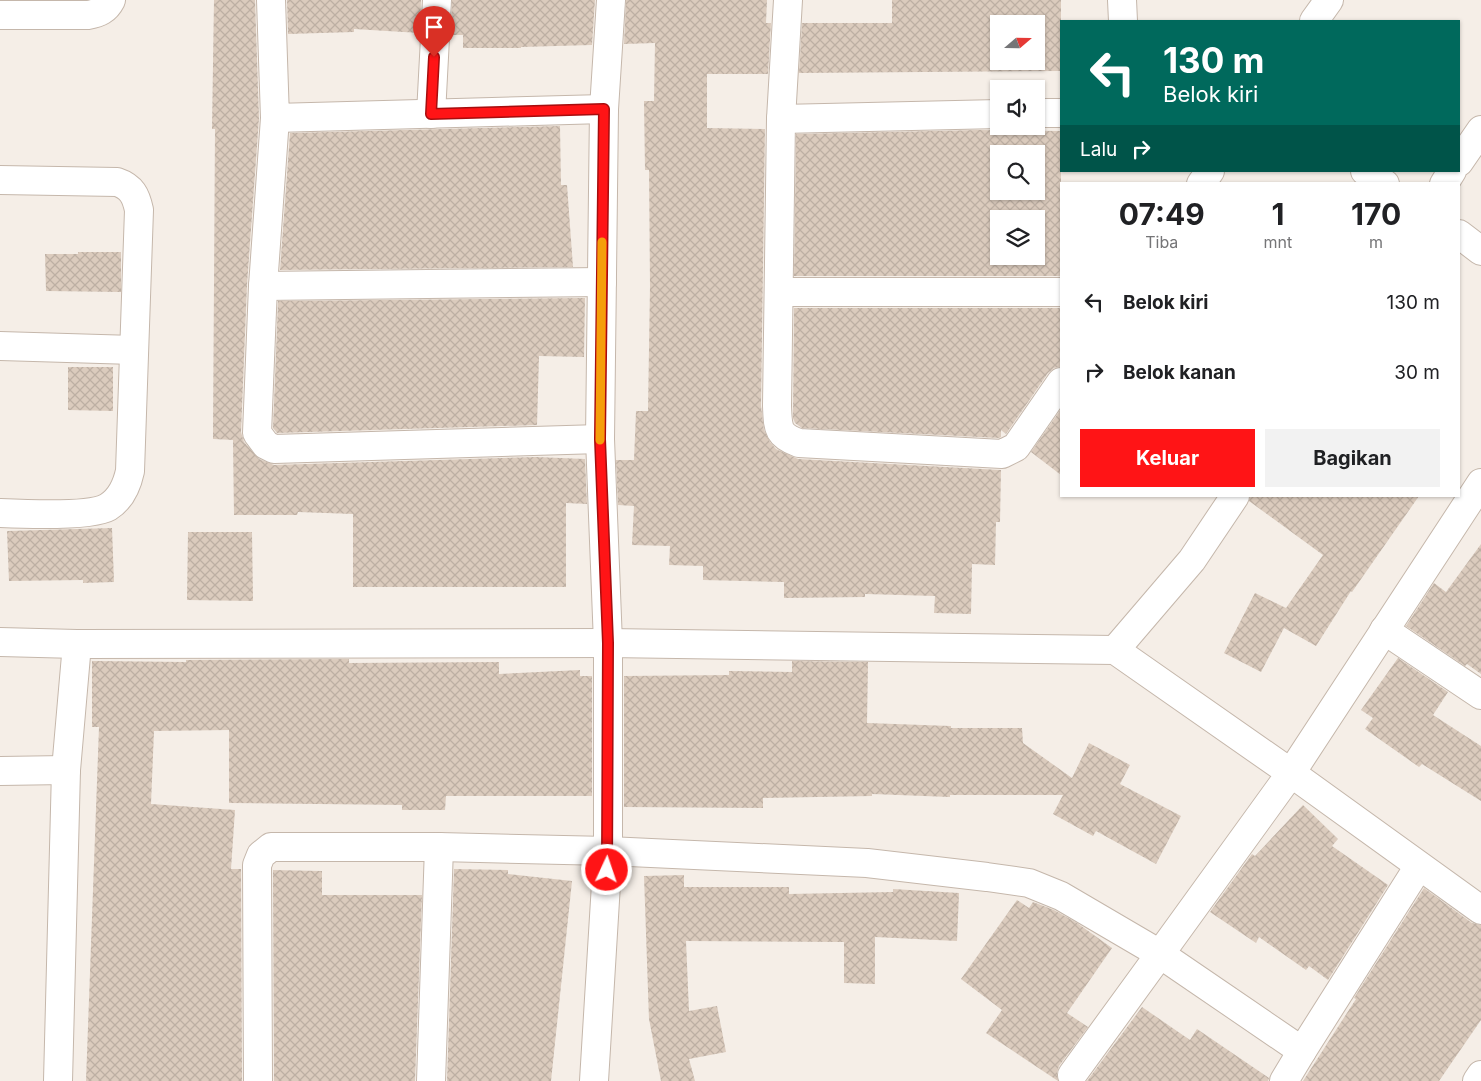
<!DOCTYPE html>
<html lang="id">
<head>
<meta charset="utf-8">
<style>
	:root { --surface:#fff; --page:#f2f2f2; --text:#202124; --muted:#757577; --accent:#ff1416 }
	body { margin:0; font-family:Inter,sans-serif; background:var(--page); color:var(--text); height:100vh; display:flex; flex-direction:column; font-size:19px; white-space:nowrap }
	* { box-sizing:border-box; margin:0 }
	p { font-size:16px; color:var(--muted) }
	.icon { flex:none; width:28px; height:28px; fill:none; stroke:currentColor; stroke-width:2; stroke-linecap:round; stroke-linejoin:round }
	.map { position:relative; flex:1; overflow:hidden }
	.drawer { position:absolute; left:1060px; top:182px; width:400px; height:315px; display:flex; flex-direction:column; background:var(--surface); border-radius:0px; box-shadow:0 1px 4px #0004 }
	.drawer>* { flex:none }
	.hud { position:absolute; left:1060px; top:20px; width:400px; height:152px; border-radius:0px; box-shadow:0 1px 4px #0004; background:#00695c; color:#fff; overflow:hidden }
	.needle { width:32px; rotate:70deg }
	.tools { position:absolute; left:990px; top:15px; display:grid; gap:10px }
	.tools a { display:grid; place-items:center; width:55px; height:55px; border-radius:0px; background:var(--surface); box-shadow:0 1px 4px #0004; font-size:25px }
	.pin { position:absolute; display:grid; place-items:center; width:42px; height:42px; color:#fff; margin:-51px -21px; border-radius:50% 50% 50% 0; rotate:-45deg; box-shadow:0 0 5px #0007 }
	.pin .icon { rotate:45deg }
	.me { position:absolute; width:55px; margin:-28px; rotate:3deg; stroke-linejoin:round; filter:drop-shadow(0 0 4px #0008) }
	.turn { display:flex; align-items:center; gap:18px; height:105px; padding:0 20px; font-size:22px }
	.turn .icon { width:65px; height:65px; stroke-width:2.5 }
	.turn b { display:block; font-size:35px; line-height:42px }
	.then { display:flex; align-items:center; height:48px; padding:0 20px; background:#0003; gap:10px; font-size:19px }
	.eta { display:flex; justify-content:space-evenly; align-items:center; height:85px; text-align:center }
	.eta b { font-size:30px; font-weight:700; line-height:35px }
	.primary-button { display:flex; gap:10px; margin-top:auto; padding:10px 20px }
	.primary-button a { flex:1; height:58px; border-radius:0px; background:var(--accent); color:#fff; font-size:20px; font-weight:700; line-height:58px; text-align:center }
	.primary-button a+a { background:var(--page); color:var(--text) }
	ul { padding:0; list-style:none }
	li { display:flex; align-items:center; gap:15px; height:70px; padding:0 20px }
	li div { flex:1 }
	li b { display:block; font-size:19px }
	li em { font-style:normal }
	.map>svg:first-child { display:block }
	.building { fill:url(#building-cross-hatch); fill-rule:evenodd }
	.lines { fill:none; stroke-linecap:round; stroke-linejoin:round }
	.minor-casing { stroke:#c5b7ab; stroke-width:30 }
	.minor { stroke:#fff; stroke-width:28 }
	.route-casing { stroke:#a60d0e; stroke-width:12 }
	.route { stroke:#ff1416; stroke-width:9 }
	.slow { stroke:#f59e0b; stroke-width:9 }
</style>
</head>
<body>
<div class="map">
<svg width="1481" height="1081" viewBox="0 0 1481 1081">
	<defs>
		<pattern id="building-cross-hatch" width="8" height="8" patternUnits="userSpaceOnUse" patternTransform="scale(1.25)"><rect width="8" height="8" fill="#dbcbbd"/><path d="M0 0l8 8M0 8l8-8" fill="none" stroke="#bdafa3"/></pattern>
	</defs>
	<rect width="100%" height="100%" fill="#f5eee7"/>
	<!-- building -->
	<g class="building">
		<path d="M 214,0 L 255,0 L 259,118 L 247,285 L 241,432 L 244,442 L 259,459 L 274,465 L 536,457 L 585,459 L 587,504 L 566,503 L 566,587 L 353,587 L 353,514 L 298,512 L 297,515 L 234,515 L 233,440 L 213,439 L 215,129 L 212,129 Z"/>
		<path d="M 287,0 L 421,0 L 420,33 L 354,29 L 354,32 L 288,34 Z"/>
		<path d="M 452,0 L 595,0 L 592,45 L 521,47 L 521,48 L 463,48 L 463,35 L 451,35 Z"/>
		<path d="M 626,0 L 767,0 L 766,23 L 771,23 L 768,74 L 707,74 L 707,128 L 765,129 L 761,406 L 764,430 L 770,442 L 776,449 L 798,459 L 1001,470 L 1000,522 L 996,522 L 995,565 L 972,564 L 971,614 L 934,613 L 935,596 L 865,594 L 865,597 L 784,598 L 784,582 L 703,580 L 703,566 L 669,565 L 670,546 L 632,545 L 634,506 L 618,505 L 616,460 L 634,460 L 636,411 L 648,411 L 650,286 L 649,170 L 645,170 L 644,101 L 654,101 L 655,43 L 624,44 Z"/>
		<path d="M 892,0 L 1061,0 L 1061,71 L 799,73 L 802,23 L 892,23 ZM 999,24 L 1036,24 L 1036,61 L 999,61 Z"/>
		<path d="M 560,126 L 561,185 L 567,185 L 573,267 L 280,270 L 290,133 Z"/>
		<path d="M 978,130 L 1061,131 L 1061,276 L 794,276 L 796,134 ZM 999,154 L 1036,154 L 1036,191 L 999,191 ZM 999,219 L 1036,219 L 1036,256 L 999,256 Z"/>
		<path d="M 78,252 L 121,252 L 121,292 L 46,291 L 45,254 L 78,254 Z"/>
		<path d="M 585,298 L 584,357 L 539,356 L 537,425 L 277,433 L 273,428 L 278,301 Z"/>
		<path d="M 794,308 L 1061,308 L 1061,367 L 1054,368 L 1048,373 L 1006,434 L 1001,430 L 1001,437 L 999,438 L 802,428 L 795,423 L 793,418 Z"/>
		<path d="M 68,367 L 113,367 L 113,411 L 68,410 Z"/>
		<path d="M 1061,409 L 1061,475 L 1031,452 Z"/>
		<path d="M 1250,496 L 1419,496 L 1352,592 L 1351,591 L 1316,646 L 1284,628 L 1261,672 L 1224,653 L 1255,593 L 1286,608 L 1323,555 L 1249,501 Z"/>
		<path d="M 112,528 L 114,582 L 83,583 L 83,580 L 9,581 L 7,531 Z"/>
		<path d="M 188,532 L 252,532 L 253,601 L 187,600 Z"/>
		<path d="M 1481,544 L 1481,674 L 1467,664 L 1465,666 L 1406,626 L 1434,583 L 1446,592 Z"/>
		<path d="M 1398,658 L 1448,692 L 1433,715 L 1481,746 L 1481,801 L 1422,764 L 1419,767 L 1365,729 L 1373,718 L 1361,710 Z"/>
		<path d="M 349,659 L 349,663 L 499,662 L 499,674 L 580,670 L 580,676 L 592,676 L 592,796 L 446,796 L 445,810 L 402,810 L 402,805 L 229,803 L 229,730 L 154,731 L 151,804 L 235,810 L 231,869 L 241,869 L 242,1081 L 86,1081 L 99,727 L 92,727 L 92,661 L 186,662 L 186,660 Z"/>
		<path d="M 792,661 L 868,662 L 867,723 L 951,726 L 951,728 L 1022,728 L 1023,743 L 1072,778 L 1089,743 L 1130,765 L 1120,784 L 1181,816 L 1156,864 L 1096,831 L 1093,836 L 1053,814 L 1063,795 L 950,795 L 950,797 L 872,794 L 872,796 L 763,798 L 763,808 L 624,807 L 624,676 L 729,675 L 729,671 L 792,672 Z"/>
		<path d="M 1303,805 L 1338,839 L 1332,846 L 1388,885 L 1328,980 L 1309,966 L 1306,970 L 1259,937 L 1256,943 L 1210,912 L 1252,854 L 1255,856 Z"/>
		<path d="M 454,869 L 508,870 L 508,874 L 572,881 L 551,1081 L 447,1081 Z"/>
		<path d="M 273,870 L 322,871 L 322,895 L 422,895 L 415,1081 L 274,1081 Z"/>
		<path d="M 684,875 L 684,887 L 789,887 L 789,894 L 893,892 L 893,889 L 959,893 L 957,941 L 875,937 L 875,984 L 844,983 L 844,942 L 686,941 L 689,1011 L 717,1006 L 726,1052 L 689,1059 L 695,1081 L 661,1081 L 649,1019 L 644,876 Z"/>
		<path d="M 1424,888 L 1472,923 L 1481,925 L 1481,1020 L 1439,1081 L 1303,1081 L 1356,999 L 1354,998 Z"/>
		<path d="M 1017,900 L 1029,908 L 1033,902 L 1054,910 L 1077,923 L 1112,948 L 1067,1013 L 1088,1027 L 1059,1066 L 1057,1073 L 1058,1081 L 986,1033 L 1002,1010 L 961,979 Z"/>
		<path d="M 1142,1007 L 1190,1040 L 1197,1029 L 1269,1078 L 1268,1081 L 1087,1081 Z"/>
	</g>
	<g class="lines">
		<!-- minor casing -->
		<g class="minor-casing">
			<g id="minor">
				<path d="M 271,0 L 275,118 L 604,109"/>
				<path d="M 788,0 L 781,119 L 777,406 C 778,428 777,435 799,443 L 1002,454 L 1016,447 L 1061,382"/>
				<path d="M 1122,0 L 1123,21"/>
				<path d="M 0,15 L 88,15 C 99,13 106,10 111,0"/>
				<path d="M 1314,21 L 1329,0"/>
				<path d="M 1036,113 L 1061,113"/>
				<path d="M 431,114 L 437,0"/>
				<path d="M 275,118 L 263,286 L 602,282"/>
				<path d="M 781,119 L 999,114"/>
				<path d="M 1459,162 L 1481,130"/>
				<path d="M 1365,171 L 1385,184"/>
				<path d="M 0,180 L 117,182 C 132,187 136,196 139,210 L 130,471 C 127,485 121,499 108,507 C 91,517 22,514 0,513"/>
				<path d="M 1201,184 L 1210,171"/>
				<path d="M 1444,184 L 1452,171"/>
				<path d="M 1459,234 L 1481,251"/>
				<path d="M 263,286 L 257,433 L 266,445 L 274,449 L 600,439"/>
				<path d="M 779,292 L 1061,292"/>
				<path d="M 0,346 L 134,350"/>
				<path d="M 1384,630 L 1481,695"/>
				<path d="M 0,642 L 77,644 L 608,643 L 1115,650 L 1291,773 L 1481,910"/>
				<path d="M 1115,650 L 1192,560 L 1235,496"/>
				<path d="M 0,771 L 66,770"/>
				<path d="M 1072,1075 L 1160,954 L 1302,1051 L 1419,866"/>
				<path d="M 58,1081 L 66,770 L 77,644"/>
				<path d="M 258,1081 L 257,865 L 261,855 L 271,847 L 439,847 L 608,851 L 867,863 L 987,877 L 1029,883 L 1061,896 L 1160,954 L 1291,773 L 1481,483"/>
				<path d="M 431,1081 L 439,847"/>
				<path d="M 594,1081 L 608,851 L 608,643 L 600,439 L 604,109 L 611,0"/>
				<path d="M 1284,1081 L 1302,1051"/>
				<path d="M 1477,1081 L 1481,1075"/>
			</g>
		</g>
		<!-- minor -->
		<use href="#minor" class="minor"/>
	</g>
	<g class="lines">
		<!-- route casing -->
		<g class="route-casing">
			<path id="route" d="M 434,57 L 431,114 L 604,109 L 600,439 L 608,643 L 607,870"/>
		</g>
		<!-- route -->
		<use href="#route" class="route"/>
		<!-- slow -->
		<path class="slow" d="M 600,440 L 602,242"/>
	</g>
</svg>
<div class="tools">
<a><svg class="needle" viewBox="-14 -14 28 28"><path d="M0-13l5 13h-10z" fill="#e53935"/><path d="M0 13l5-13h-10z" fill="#757577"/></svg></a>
<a><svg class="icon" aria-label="sound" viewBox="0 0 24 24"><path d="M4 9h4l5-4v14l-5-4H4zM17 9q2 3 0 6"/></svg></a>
<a><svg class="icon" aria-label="search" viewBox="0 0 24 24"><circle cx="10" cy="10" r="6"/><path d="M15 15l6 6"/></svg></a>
<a><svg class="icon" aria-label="layers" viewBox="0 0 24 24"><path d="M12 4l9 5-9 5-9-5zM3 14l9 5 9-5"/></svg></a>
</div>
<div class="pin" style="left:434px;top:57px;background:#d93025"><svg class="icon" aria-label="arrive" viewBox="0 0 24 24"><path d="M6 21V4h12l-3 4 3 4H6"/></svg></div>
<svg class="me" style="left:607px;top:870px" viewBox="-20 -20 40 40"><circle r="17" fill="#ff1416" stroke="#fff" stroke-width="3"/><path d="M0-11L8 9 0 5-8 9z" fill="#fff"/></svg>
<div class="hud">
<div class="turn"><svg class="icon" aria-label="left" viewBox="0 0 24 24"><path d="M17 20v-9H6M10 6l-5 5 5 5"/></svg><div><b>130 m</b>Belok kiri</div></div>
<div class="then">Lalu<svg class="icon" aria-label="right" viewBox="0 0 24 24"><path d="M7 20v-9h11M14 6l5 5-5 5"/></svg></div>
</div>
<section class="drawer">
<div class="eta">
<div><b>07:49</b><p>Tiba</p></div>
<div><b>1</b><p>mnt</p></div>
<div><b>170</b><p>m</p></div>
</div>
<ul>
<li><svg class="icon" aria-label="left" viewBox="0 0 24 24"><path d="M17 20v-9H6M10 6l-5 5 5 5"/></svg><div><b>Belok kiri</b></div><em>130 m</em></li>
<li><svg class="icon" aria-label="right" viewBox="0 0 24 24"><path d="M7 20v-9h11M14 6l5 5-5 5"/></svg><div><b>Belok kanan</b></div><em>30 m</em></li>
</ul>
<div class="primary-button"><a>Keluar</a><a>Bagikan</a></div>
</section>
</div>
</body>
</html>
